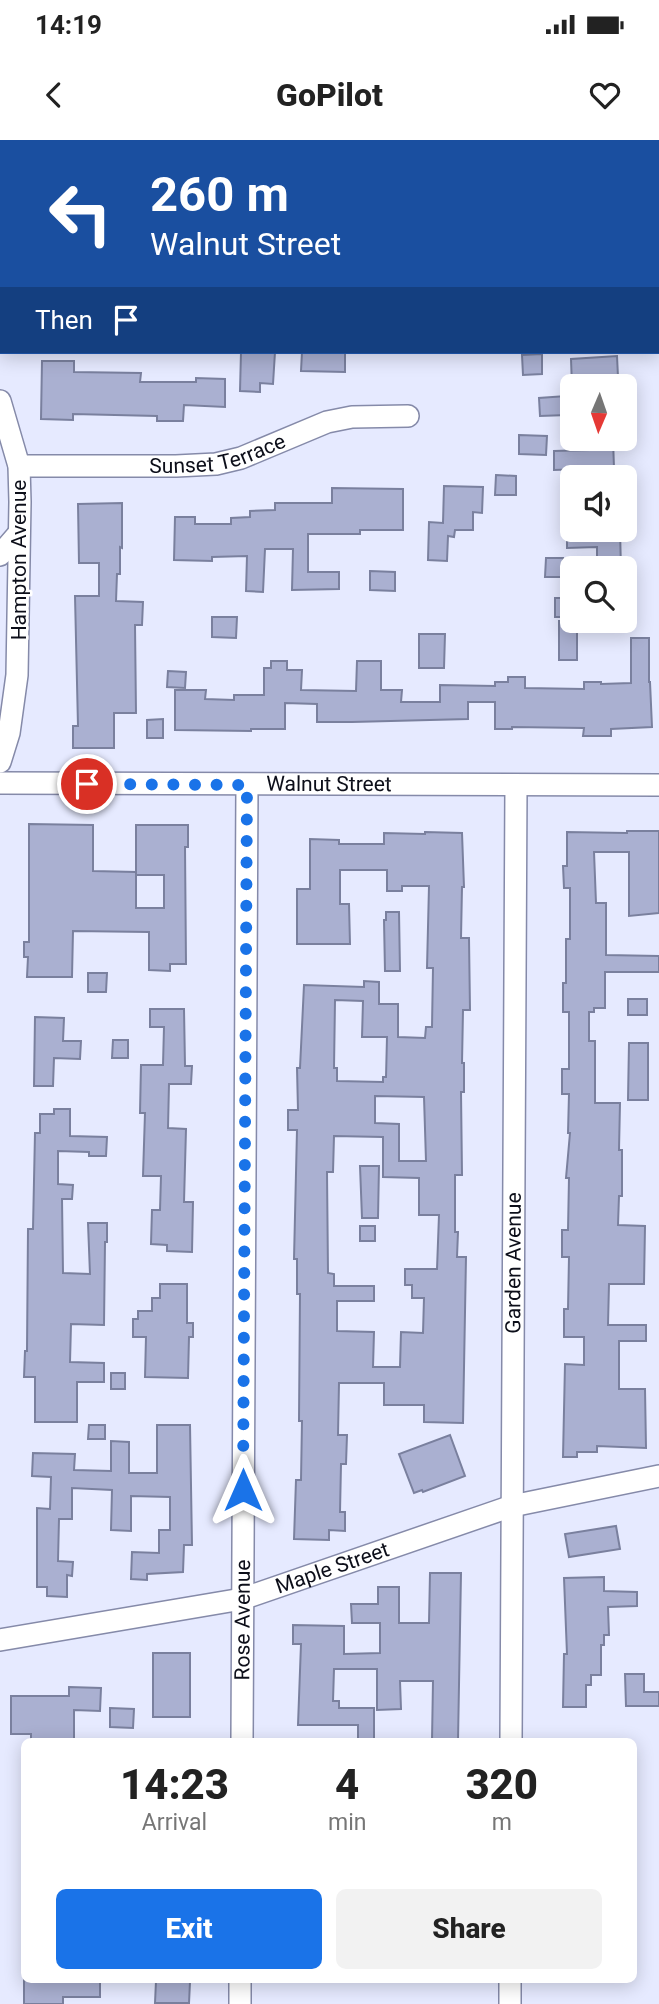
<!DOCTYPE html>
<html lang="en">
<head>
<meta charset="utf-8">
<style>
	:root { --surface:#fff; --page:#f2f2f2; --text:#222; --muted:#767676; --accent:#1a73e8 }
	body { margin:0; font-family:Roboto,sans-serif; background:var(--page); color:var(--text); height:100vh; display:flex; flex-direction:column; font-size:26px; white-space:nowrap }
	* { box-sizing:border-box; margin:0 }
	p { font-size:23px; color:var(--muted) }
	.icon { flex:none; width:38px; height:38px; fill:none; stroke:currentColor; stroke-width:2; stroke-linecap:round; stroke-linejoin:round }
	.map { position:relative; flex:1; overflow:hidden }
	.side { position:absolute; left:21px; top:1598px; width:616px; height:245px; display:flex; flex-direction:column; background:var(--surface); border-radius:10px; box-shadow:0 4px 18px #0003 }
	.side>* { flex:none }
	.hud { position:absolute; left:0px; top:0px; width:660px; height:214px; box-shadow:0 4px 18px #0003; background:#1a4fa0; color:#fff; overflow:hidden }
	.needle { width:46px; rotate:182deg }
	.fabs { position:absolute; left:560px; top:234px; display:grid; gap:14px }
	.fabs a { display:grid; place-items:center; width:77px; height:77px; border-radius:10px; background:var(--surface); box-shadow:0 4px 18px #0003; font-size:35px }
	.pin { position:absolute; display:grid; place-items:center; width:60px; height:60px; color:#fff; margin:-30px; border:4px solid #fff; border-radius:50%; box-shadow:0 2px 7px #0007 }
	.me { position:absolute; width:77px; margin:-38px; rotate:0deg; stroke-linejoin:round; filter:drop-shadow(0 0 5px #0008) }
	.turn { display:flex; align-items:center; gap:24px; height:147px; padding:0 35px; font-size:32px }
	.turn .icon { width:91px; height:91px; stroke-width:2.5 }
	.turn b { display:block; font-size:49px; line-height:60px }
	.then { display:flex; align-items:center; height:66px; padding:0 35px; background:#0003; gap:14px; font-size:26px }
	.eta { display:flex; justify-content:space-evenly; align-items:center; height:119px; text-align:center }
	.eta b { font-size:42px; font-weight:800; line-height:49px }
	.button { display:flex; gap:14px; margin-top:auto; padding:14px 35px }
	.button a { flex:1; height:80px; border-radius:10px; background:var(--accent); color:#fff; font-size:28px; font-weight:800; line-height:80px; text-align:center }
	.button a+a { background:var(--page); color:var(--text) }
	.status { display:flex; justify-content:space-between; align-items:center; height:49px; padding:0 35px; background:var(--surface); direction:ltr }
	.status svg { height:19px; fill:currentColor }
	header { display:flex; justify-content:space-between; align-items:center; height:91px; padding:0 35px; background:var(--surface); font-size:32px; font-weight:800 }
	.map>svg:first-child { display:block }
	.building { fill:#aab0d1; stroke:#7a809e; stroke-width:2; fill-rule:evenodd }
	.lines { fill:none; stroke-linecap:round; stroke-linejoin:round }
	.street-casing { stroke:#858aa9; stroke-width:24 }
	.street { stroke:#fff; stroke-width:21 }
	.route { stroke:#1a73e8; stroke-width:12; stroke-dasharray:0 21.6 }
	.labels { text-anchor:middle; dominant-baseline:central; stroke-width:5; stroke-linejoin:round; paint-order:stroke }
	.street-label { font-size:21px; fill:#0c0e19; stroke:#fff }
</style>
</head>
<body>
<div class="status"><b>14:19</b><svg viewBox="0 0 49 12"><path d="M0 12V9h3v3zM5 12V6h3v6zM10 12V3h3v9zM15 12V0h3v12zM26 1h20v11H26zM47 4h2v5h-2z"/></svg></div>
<header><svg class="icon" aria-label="back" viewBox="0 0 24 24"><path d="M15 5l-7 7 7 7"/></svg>GoPilot<svg class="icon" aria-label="heart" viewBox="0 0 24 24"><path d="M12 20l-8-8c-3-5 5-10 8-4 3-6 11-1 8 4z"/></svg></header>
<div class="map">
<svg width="659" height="1864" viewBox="0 0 659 1864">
	<rect width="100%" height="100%" fill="#e6eaff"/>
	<!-- building -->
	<g class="building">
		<path d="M 241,212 L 275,212 L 273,244 L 260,243 L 260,252 L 240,251 Z"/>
		<path d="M 302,212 L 345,212 L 345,232 L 301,231 Z"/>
		<path d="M 542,214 L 542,234 L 523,235 L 522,215 Z"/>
		<path d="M 617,216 L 618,237 L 609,237 L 610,245 L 572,247 L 571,219 Z"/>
		<path d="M 42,221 L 74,221 L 74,232 L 141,233 L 140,242 L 196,242 L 196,238 L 225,239 L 225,267 L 184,265 L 183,281 L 157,281 L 157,276 L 73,274 L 73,280 L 41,279 Z"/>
		<path d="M 566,256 L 567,275 L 540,276 L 539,258 Z"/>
		<path d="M 519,295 L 547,296 L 546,315 L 519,314 Z"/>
		<path d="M 606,299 L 613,299 L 614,328 L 554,330 L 554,311 L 589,310 L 589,300 Z"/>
		<path d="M 496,335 L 516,336 L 516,355 L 495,355 Z"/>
		<path d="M 444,346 L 483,347 L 482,373 L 473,372 L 473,390 L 455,390 L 454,397 L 448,396 L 447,421 L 428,420 L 429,382 L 443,383 Z"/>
		<path d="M 332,348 L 403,349 L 403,390 L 360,390 L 360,394 L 308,394 L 308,432 L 339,432 L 339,449 L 292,450 L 293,409 L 265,409 L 263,452 L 246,451 L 247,416 L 212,417 L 212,421 L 174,420 L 175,377 L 195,377 L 195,384 L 231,384 L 231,378 L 250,377 L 250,371 L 275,370 L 275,363 L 332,363 Z"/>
		<path d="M 122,363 L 122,408 L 120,407 L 120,434 L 117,434 L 116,461 L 143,462 L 142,485 L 135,485 L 136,573 L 114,573 L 114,608 L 73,608 L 73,586 L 78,586 L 75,456 L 99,456 L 99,423 L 79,423 L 78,364 Z"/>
		<path d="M 567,390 L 620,390 L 621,429 L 597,429 L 597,407 L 567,408 Z"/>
		<path d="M 546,418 L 563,418 L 563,437 L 545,437 Z"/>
		<path d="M 370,431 L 395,432 L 395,451 L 370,450 Z"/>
		<rect x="555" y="458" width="17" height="19"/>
		<path d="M 212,477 L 237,477 L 236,498 L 212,497 Z"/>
		<rect x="559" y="481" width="18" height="39"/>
		<path d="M 419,494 L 445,494 L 444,528 L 419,528 Z"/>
		<path d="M 631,498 L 649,498 L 649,542 L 650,542 L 652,587 L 611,589 L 611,596 L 583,596 L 584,588 L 512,587 L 512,589 L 495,589 L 495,562 L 468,562 L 468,579 L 352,582 L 317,582 L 317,564 L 285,563 L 285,589 L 251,589 L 251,591 L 175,590 L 175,550 L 206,550 L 205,559 L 234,560 L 234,555 L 264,555 L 264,528 L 271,528 L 271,521 L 287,521 L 287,530 L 302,530 L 301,550 L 356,551 L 357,521 L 381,521 L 381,550 L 402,550 L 401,562 L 440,562 L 440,545 L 495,546 L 495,542 L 508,542 L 508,537 L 525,537 L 525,548 L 584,549 L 584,542 L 601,542 L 601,544 L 631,543 Z"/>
		<path d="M 168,531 L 186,532 L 185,548 L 167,547 Z"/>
		<path d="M 163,579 L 163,598 L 147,598 L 147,580 Z"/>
		<path d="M 29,684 L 93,685 L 93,731 L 136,732 L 136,768 L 164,768 L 164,735 L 136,735 L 136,685 L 188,685 L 188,707 L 185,707 L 186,824 L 170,824 L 170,831 L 149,830 L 149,792 L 73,791 L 72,837 L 27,837 L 28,817 L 24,817 L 24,802 L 29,802 Z"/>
		<path d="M 627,691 L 659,691 L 659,773 L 629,776 L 629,712 L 594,712 L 596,763 L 606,763 L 606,815 L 659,816 L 659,832 L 605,832 L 605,868 L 594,868 L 594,872 L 589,872 L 589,901 L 595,901 L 595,963 L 620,963 L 619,1010 L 622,1010 L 622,1056 L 619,1056 L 618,1085 L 645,1086 L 644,1144 L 609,1144 L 608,1185 L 646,1185 L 646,1201 L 619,1201 L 619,1249 L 645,1249 L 646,1308 L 597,1306 L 597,1312 L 577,1312 L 577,1317 L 563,1317 L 565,1224 L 584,1225 L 584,1197 L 564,1197 L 564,1169 L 568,1169 L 569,1117 L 562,1117 L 562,1090 L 568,1090 L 569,1038 L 566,1038 L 570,993 L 568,993 L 569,954 L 562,954 L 562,929 L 569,929 L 569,872 L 563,872 L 563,843 L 566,843 L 566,799 L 570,799 L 570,748 L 564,748 L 563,726 L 567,726 L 567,692 L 627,693 Z"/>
		<path d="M 425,692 L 462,693 L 464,747 L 462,747 L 461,798 L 469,798 L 470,870 L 463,870 L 462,923 L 464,923 L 464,952 L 461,952 L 462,1035 L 455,1035 L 455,1092 L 458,1092 L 457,1117 L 466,1117 L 463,1283 L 424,1282 L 424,1265 L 384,1265 L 384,1243 L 339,1243 L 338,1295 L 347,1295 L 346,1324 L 341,1324 L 340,1372 L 345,1372 L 345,1391 L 329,1390 L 329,1400 L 294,1399 L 296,1340 L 301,1340 L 302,1281 L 299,1281 L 300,1154 L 297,1154 L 297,1119 L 294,1119 L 297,990 L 288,990 L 288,970 L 298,970 L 297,928 L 300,928 L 304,845 L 364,847 L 364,841 L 379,842 L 379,864 L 398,864 L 398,897 L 425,898 L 426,887 L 432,887 L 433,828 L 427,828 L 429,746 L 402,746 L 402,751 L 387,751 L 387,730 L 340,730 L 340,764 L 349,764 L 350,804 L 297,804 L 297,749 L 310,749 L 310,699 L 339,700 L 339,704 L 384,704 L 384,693 L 425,694 ZM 335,860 L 363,861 L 362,897 L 387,897 L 386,937 L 383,937 L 383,942 L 337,941 L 337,928 L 334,928 ZM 375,956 L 424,957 L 426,1021 L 399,1021 L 399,984 L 375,983 ZM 334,996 L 383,997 L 383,1037 L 419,1038 L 419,1075 L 439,1075 L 437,1129 L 405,1129 L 405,1145 L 412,1145 L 412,1158 L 424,1158 L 423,1193 L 401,1192 L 400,1227 L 373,1227 L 374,1192 L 337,1191 L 337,1161 L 374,1161 L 374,1146 L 334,1146 L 334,1134 L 328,1133 L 327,1032 L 333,1032 Z"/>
		<path d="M 386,772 L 399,772 L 400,831 L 385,831 L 384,780 L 386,780 Z"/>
		<path d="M 88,833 L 107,833 L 106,852 L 88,852 Z"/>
		<rect x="628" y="859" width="19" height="16"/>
		<path d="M 150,869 L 184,869 L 185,926 L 192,926 L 191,944 L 169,944 L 168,988 L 186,989 L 184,1062 L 193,1062 L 192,1112 L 167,1111 L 167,1105 L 151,1104 L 152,1070 L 160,1070 L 161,1036 L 143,1036 L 145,973 L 140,973 L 141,925 L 163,925 L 164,887 L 150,887 Z"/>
		<path d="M 35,877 L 64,878 L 63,901 L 81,901 L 80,919 L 54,918 L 53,946 L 34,946 Z"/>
		<path d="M 113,900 L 128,900 L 128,918 L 112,918 Z"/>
		<path d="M 629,903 L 648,903 L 648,960 L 628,960 Z"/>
		<path d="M 54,969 L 70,969 L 70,996 L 107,997 L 106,1016 L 89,1016 L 89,1012 L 58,1011 L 58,1044 L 73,1045 L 72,1059 L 62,1059 L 63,1133 L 90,1134 L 88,1083 L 107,1083 L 107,1102 L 105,1102 L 104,1185 L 71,1184 L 70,1222 L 104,1223 L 104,1242 L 77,1242 L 77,1282 L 35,1282 L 35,1237 L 24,1237 L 25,1211 L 27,1211 L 28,1089 L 33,1089 L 35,993 L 40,993 L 40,974 L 54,974 Z"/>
		<path d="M 360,1026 L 379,1026 L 378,1078 L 362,1078 Z"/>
		<rect x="360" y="1086" width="15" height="15"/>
		<path d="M 160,1144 L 187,1144 L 187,1183 L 193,1183 L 193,1197 L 189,1197 L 188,1238 L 145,1237 L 146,1197 L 133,1197 L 133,1179 L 138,1179 L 138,1171 L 152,1171 L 152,1158 L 160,1158 Z"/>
		<rect x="111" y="1233" width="14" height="16"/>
		<path d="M 89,1285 L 105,1285 L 105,1299 L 88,1299 Z"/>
		<path d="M 157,1285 L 190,1285 L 192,1405 L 184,1405 L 183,1432 L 147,1434 L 147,1440 L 131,1439 L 132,1412 L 159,1413 L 159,1390 L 170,1390 L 170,1357 L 131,1356 L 131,1391 L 111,1390 L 112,1350 L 72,1348 L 72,1379 L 59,1379 L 58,1421 L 73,1422 L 72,1436 L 67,1435 L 67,1457 L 47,1456 L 47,1447 L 37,1447 L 37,1368 L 50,1369 L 51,1337 L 32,1336 L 33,1313 L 75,1314 L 74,1330 L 111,1331 L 111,1301 L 129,1302 L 129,1333 L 157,1333 Z"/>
		<path d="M 450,1295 L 465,1336 L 423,1352 L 422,1350 L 414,1353 L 399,1314 Z"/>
		<path d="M 616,1386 L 620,1409 L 569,1417 L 565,1394 Z"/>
		<path d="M 430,1433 L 461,1433 L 458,1601 L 432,1601 L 433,1541 L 400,1541 L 401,1569 L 377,1570 L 377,1529 L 334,1529 L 333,1561 L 339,1561 L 339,1568 L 374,1568 L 374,1601 L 358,1601 L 358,1585 L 298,1585 L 301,1504 L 293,1504 L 293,1485 L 344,1486 L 344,1514 L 380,1513 L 380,1483 L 352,1483 L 351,1464 L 378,1464 L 378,1447 L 399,1447 L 399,1483 L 429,1483 Z"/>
		<path d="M 604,1437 L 604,1451 L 637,1452 L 637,1466 L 608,1467 L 609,1495 L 604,1495 L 604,1505 L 601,1505 L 601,1535 L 591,1535 L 591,1545 L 586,1545 L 586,1567 L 563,1567 L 564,1514 L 567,1514 L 564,1438 Z"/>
		<rect x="153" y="1513" width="37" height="64"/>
		<path d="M 625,1534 L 644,1534 L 644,1552 L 659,1552 L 659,1566 L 626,1566 Z"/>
		<path d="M 69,1547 L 101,1548 L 100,1571 L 74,1570 L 74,1601 L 31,1601 L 31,1594 L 11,1594 L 11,1556 L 69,1556 Z"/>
		<path d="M 110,1568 L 134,1569 L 133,1588 L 110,1587 Z"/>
		<path d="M 82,1839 L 100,1839 L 100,1857 L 63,1857 L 63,1864 L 24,1864 L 24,1840 Z"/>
		<path d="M 156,1841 L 190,1842 L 189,1863 L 155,1863 Z"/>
	</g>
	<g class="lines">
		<!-- street casing -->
		<g class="street-casing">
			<g id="street">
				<path d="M 658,87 L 659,87"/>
				<path d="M 0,88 L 2,88"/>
				<path d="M 0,261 L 19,326 L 20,362 L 17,535 L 9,593 L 0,622"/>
				<path id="s1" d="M 19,326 L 176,326 L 216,324 L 241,318 L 327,282 L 352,277 L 408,276"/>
				<path d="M 0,415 L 19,393"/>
				<path id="s2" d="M 0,643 L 659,645"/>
				<path id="s3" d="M 0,1500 L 242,1459 L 512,1366 L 659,1336"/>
				<path id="s4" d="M 242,1601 L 247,645"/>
				<path id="s5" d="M 511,1601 L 516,645"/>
				<path d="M 240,1864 L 240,1839"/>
				<path d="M 510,1864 L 510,1839"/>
			</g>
		</g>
		<!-- street -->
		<use href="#street" class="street"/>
	</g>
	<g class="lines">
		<!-- route -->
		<path class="route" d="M 87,644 L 247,645 L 243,1350"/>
	</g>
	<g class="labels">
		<!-- street labels -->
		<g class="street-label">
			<text stroke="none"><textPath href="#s1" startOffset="200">Sunset Terrace</textPath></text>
			<text transform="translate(19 420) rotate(-90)">Hampton Avenue</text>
			<text stroke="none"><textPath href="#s2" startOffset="329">Walnut Street</textPath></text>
			<text stroke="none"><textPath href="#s5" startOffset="478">Garden Avenue</textPath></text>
			<text stroke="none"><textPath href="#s3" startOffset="341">Maple Street</textPath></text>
			<text stroke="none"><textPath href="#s4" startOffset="121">Rose Avenue</textPath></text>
		</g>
	</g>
</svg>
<div class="fabs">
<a><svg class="needle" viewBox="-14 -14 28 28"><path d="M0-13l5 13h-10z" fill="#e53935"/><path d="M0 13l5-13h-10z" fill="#767676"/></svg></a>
<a><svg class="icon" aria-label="sound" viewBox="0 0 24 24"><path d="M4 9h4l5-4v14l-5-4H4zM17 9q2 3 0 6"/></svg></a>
<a><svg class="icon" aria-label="search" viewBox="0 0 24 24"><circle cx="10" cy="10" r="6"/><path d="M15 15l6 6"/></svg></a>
</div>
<div class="pin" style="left:87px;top:644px;background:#d93025"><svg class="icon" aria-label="arrive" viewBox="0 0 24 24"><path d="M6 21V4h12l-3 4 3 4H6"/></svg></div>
<svg class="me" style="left:243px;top:1350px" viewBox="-20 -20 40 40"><path d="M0-17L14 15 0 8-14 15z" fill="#1a73e8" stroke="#fff" stroke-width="4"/></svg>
<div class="hud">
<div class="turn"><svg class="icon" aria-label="left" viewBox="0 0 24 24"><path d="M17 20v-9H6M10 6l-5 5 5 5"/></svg><div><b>260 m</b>Walnut Street</div></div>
<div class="then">Then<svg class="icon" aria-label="arrive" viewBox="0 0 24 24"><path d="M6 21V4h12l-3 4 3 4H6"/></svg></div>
</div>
<section class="side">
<div class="eta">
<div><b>14:23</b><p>Arrival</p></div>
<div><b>4</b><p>min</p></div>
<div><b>320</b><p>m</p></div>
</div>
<div class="button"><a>Exit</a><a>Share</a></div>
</section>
</div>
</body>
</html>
